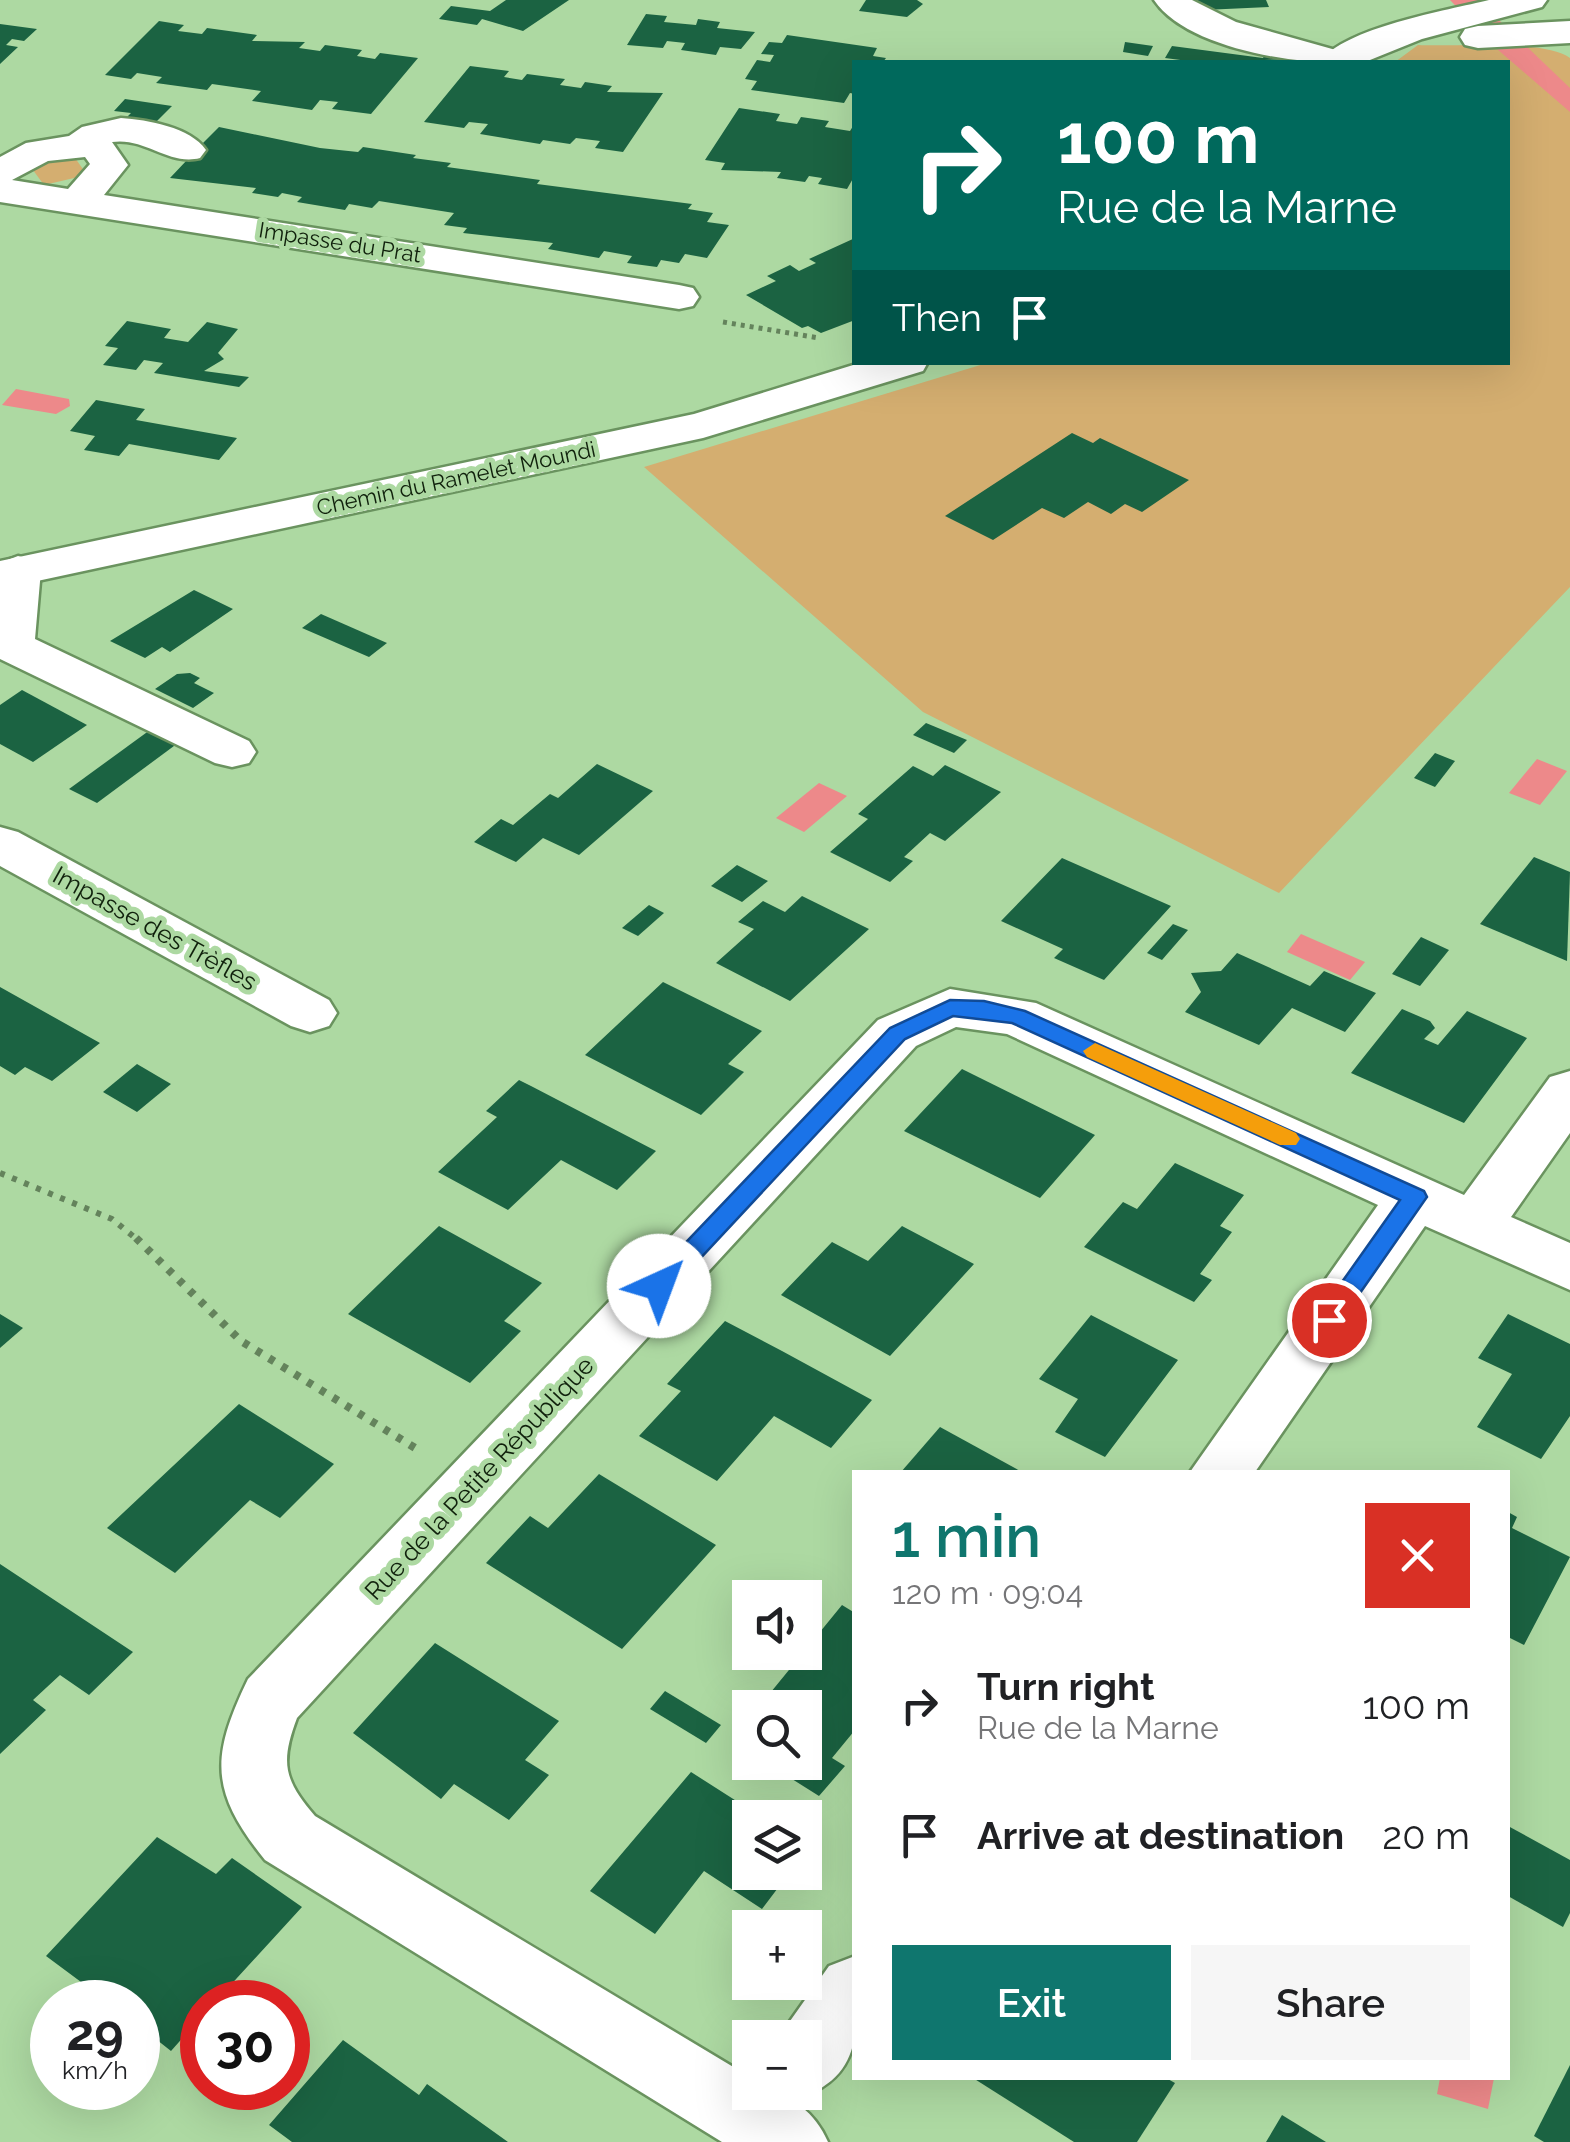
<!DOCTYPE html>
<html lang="en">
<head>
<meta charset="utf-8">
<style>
	:root { --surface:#fff; --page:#f6f6f6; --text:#202124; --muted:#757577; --accent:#0f766e }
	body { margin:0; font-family:Raleway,sans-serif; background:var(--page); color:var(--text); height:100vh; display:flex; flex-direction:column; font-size:38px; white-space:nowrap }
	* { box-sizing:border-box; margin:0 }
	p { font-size:32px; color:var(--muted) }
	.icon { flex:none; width:55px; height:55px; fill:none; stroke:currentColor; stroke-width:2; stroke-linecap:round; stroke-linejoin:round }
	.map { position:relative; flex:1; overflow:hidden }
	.details { position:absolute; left:852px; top:1470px; width:658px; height:610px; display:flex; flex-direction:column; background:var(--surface); border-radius:0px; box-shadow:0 10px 40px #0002 }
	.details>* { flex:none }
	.hud { position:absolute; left:852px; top:60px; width:658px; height:305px; border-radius:0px; box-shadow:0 10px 40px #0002; background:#00695c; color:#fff; overflow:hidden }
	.buttons { position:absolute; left:732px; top:1580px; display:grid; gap:20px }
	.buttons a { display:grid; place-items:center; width:90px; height:90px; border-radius:0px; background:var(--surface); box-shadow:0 10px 40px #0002; font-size:50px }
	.speed { position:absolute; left:30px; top:1980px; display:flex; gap:20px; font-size:50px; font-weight:700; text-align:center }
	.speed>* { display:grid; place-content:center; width:130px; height:130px; border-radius:50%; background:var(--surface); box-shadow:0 10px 40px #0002; line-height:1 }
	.speed small { font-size:25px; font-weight:400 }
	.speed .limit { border:15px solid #d22; background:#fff; color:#111 }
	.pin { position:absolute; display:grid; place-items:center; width:85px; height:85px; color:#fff; margin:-42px; border:5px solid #fff; border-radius:50%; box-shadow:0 2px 10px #0007 }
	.me { position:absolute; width:110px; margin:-55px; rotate:43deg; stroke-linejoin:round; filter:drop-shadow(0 0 8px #0008) }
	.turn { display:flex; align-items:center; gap:35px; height:210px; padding:0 40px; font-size:45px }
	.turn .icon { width:130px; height:130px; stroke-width:2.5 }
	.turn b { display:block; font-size:70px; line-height:85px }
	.then { display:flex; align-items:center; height:95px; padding:0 40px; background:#0003; gap:20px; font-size:38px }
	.round { display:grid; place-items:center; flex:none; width:105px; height:105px; border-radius:0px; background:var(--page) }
	.head { display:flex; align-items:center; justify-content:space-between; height:170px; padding:0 40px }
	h1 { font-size:60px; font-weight:600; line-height:75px; color:var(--accent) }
	.button { display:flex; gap:20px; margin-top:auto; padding:20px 40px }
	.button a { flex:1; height:115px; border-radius:0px; background:var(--accent); color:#fff; font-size:40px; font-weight:600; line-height:115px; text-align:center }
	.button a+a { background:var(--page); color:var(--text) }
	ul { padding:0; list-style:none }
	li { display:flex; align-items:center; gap:30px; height:130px; padding:0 40px }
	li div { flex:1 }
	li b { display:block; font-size:38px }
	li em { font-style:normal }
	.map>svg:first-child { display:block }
	.green { fill:#d4ae70 }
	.water { fill:#ed898a }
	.building { fill:#1b6342 }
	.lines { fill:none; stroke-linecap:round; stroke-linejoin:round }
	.minor-casing { stroke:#6a935f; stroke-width:5 }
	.major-casing { stroke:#6a935f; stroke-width:5 }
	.path-far2 { stroke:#64835c; stroke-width:5; stroke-dasharray:4 5; stroke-linecap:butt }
	.path-far1 { stroke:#64835c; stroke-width:6; stroke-dasharray:5 8; stroke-linecap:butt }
	.path { stroke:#64835c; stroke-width:8; stroke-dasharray:6 9; stroke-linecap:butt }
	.minor { fill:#fff; fill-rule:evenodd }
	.major { fill:#fff; fill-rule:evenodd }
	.route { fill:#1a73e8; stroke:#114b97; stroke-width:2.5 }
	.slow { fill:#f59e0b }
	.labels { text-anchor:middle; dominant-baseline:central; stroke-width:10; stroke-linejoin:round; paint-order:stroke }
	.far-street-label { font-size:22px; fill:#10210c; stroke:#add9a2 }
	.street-label { font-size:25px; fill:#10210c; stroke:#add9a2 }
</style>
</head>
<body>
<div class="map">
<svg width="1570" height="2142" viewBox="0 0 1570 2142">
	<rect width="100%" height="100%" fill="#add9a2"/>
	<!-- green -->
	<g class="green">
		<path d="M 1418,45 C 1455,47 1544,39 1570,58 L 1570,587 L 1279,893 L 923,712 L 644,467 L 987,363 L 1508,362 L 1508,62 L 1395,62 Z"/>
		<path d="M 73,155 L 87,175 L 44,185 L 30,166 Z"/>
	</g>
	<!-- water -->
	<g class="water">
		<path d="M 1450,0 L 1478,0 L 1570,88 L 1570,112 L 1497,49 Z"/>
		<path d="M 16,389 L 69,399 L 70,406 L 56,414 L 2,405 Z"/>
		<path d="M 1537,759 L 1567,771 L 1540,805 L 1509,793 Z"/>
		<path d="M 819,783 L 847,796 L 804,832 L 776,818 Z"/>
		<path d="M 1301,934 L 1365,962 L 1350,980 L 1287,952 Z"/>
		<path d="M 1440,2078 L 1494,2078 L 1488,2109 L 1437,2094 Z"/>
	</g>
	<!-- building -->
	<g class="building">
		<path d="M 506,0 L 569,0 L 523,31 L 482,19 L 477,25 L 439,19 L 451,6 L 490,11 Z"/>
		<path d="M 866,0 L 917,0 L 923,4 L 907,17 L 859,11 Z"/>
		<path d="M 1197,0 L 1266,0 L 1269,7 L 1204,10 Z"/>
		<path d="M 646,14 L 667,16 L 664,22 L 696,25 L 698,19 L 720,22 L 717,28 L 755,32 L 741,49 L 720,47 L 716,55 L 681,50 L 685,43 L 667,41 L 663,48 L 627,45 Z"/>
		<path d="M 159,21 L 184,25 L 178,31 L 202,34 L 207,28 L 257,35 L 252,41 L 305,42 L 299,48 L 320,51 L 325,45 L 362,50 L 357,56 L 375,59 L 380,53 L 418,58 L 371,114 L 332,109 L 338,102 L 320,100 L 312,110 L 252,101 L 261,91 L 212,84 L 207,90 L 156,83 L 162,77 L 137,73 L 131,79 L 105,75 Z"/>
		<path d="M 0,24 L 37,29 L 24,41 L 12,39 L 6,45 L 18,47 L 0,64 Z"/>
		<path d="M 787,35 L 877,48 L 873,56 L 886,58 L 883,62 L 855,62 L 855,94 L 850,93 L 844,103 L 751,90 L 757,81 L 745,79 L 757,60 L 770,62 L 774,55 L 761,54 L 769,42 L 782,43 Z"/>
		<path d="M 1125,42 L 1153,46 L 1148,56 L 1123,52 Z"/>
		<path d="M 1172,46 L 1263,58 L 1265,54 L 1300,59 L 1196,62 L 1165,58 Z"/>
		<path d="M 470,66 L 509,71 L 504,77 L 522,80 L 527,74 L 565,79 L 560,85 L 581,88 L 585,82 L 612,86 L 607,92 L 663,93 L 623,152 L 595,148 L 600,141 L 576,138 L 570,144 L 543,140 L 540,144 L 480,134 L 488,124 L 469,122 L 464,128 L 424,122 Z"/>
		<path d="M 125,99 L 172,106 L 153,125 L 124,120 L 131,113 L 114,111 Z"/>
		<path d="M 739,108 L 780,114 L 776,121 L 797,124 L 801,117 L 829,121 L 825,127 L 850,131 L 855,123 L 855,175 L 847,189 L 818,184 L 822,178 L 809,176 L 805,182 L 777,178 L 781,172 L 721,170 L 725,163 L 705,160 Z"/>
		<path d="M 219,127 L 320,148 L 358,152 L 363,147 L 416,155 L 413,158 L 451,163 L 447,167 L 540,180 L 537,184 L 692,204 L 688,209 L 713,213 L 707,222 L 729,225 L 707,258 L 685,254 L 679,263 L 661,260 L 657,267 L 627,263 L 632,256 L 604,251 L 599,258 L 548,249 L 553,243 L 463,233 L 467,228 L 444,225 L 454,213 L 379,201 L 372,208 L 349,204 L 345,210 L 297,202 L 302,197 L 282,193 L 278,197 L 252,193 L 256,188 L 170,178 L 187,160 L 178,159 L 195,142 L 203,143 Z"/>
		<path d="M 855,238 L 855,320 L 821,333 L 808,326 L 802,328 L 746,295 L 776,281 L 767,276 L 790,265 L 799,271 L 816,263 L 809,259 Z"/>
		<path d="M 127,321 L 171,329 L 164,338 L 188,342 L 207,322 L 238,329 L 218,353 L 224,359 L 204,371 L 249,377 L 239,387 L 154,373 L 163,363 L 144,360 L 136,370 L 103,365 L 118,348 L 105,346 Z"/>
		<path d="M 96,400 L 145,409 L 136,420 L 237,438 L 219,460 L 129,444 L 119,456 L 84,450 L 95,436 L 70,431 Z"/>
		<path d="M 1072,433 L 1093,443 L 1100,438 L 1189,480 L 1142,512 L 1125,504 L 1111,514 L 1088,502 L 1064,518 L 1042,508 L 993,540 L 945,516 Z"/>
		<path d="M 194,590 L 233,609 L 170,652 L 162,647 L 145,658 L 110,641 Z"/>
		<path d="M 321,614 L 387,643 L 369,657 L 302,628 Z"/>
		<path d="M 190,673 L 200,678 L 194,683 L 214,693 L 193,708 L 155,689 L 177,674 Z"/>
		<path d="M 22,690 L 87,725 L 33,762 L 0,744 L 0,705 Z"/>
		<path d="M 926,723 L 967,740 L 954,753 L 913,735 Z"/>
		<path d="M 150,730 L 178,743 L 97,803 L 69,789 Z"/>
		<path d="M 1435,753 L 1455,761 L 1435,787 L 1414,778 Z"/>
		<path d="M 597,764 L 653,791 L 579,855 L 543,838 L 516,862 L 474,842 L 501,819 L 513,825 L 550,794 L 558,798 Z"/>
		<path d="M 945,765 L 1001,792 L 945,841 L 930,833 L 904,857 L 913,861 L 890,882 L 830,852 L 868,819 L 858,814 L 913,766 L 933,776 Z"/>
		<path d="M 1534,857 L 1570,872 L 1567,961 L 1480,924 Z"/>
		<path d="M 1062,858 L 1171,906 L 1104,980 L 1054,958 L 1063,949 L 1001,921 Z"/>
		<path d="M 737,865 L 768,881 L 742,902 L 711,886 Z"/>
		<path d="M 802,896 L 869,929 L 790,1001 L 716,963 L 754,929 L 738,922 L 763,901 L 785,912 Z"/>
		<path d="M 649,905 L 664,913 L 638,936 L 622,928 Z"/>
		<path d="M 1173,924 L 1188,930 L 1162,960 L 1147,953 Z"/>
		<path d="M 1421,937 L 1449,950 L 1420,986 L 1392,974 Z"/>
		<path d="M 1237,953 L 1310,986 L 1324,971 L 1376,993 L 1345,1032 L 1292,1008 L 1259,1045 L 1185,1012 L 1201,992 L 1191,973 L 1221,971 Z"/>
		<path d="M 663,982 L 762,1031 L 728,1064 L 744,1072 L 701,1115 L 585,1055 Z"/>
		<path d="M 0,987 L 100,1043 L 52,1081 L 25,1067 L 15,1075 L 0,1066 Z"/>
		<path d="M 1402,1009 L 1430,1021 L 1435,1028 L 1424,1039 L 1438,1045 L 1467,1011 L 1527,1038 L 1464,1123 L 1351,1073 Z"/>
		<path d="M 137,1064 L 171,1084 L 137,1112 L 103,1092 Z"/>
		<path d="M 962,1069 L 1095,1135 L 1040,1198 L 904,1131 Z"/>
		<path d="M 519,1080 L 531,1086 L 656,1151 L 617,1190 L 561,1160 L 508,1210 L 438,1172 L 497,1117 L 486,1111 Z"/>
		<path d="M 1175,1163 L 1244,1195 L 1220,1226 L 1232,1232 L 1200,1274 L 1212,1280 L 1194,1302 L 1084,1247 L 1123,1202 L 1137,1209 Z"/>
		<path d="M 439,1226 L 542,1283 L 504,1321 L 521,1331 L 470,1383 L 348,1314 Z"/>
		<path d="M 902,1226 L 974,1264 L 890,1356 L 781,1295 L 832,1242 L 868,1261 Z"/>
		<path d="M 0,1314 L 23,1328 L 0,1348 Z"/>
		<path d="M 1508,1314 L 1570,1344 L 1570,1416 L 1541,1459 L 1477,1427 L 1512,1374 L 1478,1358 Z"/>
		<path d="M 1091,1315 L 1178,1360 L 1105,1457 L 1055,1432 L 1078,1399 L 1039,1379 Z"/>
		<path d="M 725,1321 L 782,1351 L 872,1400 L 831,1448 L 774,1416 L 717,1481 L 639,1436 L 681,1391 L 667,1384 Z"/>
		<path d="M 239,1404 L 334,1464 L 280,1518 L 250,1500 L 175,1573 L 107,1528 Z"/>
		<path d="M 940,1427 L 1022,1472 L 901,1472 Z"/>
		<path d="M 599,1474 L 716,1545 L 622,1649 L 486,1563 L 530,1516 L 548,1528 Z"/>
		<path d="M 1508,1512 L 1517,1517 L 1512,1528 L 1570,1557 L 1524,1645 L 1508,1637 Z"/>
		<path d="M 0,1564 L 133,1652 L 89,1695 L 60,1675 L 33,1700 L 46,1710 L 0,1754 Z"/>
		<path d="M 842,1605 L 855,1613 L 855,1730 L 832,1758 L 845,1766 L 819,1796 L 765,1762 L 805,1762 L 805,1708 L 758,1708 Z"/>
		<path d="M 435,1643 L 559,1721 L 525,1760 L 549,1775 L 509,1820 L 454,1784 L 441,1799 L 353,1733 Z"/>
		<path d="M 665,1691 L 721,1725 L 706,1743 L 650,1709 Z"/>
		<path d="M 691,1772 L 763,1818 L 750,1818 L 750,1872 L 790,1872 L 762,1909 L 704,1871 L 655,1934 L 590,1891 Z"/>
		<path d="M 1508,1826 L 1570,1860 L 1570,1913 L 1563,1927 L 1508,1896 Z"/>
		<path d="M 157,1837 L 216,1874 L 232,1858 L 302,1907 L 215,2002 L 202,2002 L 202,2016 L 171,2051 L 138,2025 L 138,2002 L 108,2002 L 46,1956 Z"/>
		<path d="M 343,2040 L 419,2095 L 427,2084 L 508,2142 L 292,2142 L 269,2125 Z"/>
		<path d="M 1570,2065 L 1570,2142 L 1544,2142 L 1534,2136 Z"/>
		<path d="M 973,2078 L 1166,2078 L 1175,2083 L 1137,2142 L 1074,2142 Z"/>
		<path d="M 1282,2115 L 1326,2142 L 1266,2142 Z"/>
	</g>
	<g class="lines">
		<!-- minor casing -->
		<g class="minor-casing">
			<g id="minor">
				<path d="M 1154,0 L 1192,0 L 1236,22 L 1350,54 L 1355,62 C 1300,66 1187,49 1154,0 Z"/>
				<path d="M 121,118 C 148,120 190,127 206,150 L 200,158 C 169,166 145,137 112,142 L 128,165 L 104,195 L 679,285 L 693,288 L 699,297 L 693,306 L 679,309 L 0,202 L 0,157 L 26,143 L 69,136 L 82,127 ZM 85,157 L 90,164 L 68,189 L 12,180 L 48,161 Z"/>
				<path d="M 18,556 L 34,560 L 41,570 L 35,639 L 249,741 L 256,752 L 249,763 L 232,767 L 215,763 L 0,659 L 0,563 Z"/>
				<path d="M 0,827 L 18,832 L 329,1000 L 337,1013 L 329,1026 L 310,1032 L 291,1026 L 0,866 Z"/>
				<path d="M 950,989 L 1036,1003 L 1464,1195 L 1550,1077 L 1570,1071 L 1570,1133 L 1511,1217 L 1570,1243 L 1570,1290 L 1425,1226 L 1255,1472 L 1190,1472 L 1378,1205 L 1007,1034 L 956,1027 L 916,1046 L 297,1718 C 280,1763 284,1780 315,1816 L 750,2077 L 750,2092 C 787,2092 813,2108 828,2142 L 722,2142 L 265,1860 C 209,1791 211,1756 248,1679 L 878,1020 Z"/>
				<path d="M 855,1956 C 855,2015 870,2070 805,2096 L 796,2092 L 805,2092 L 805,2038 L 778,2038 L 829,1966 Z"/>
			</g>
		</g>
		<!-- major casing -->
		<g class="major-casing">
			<g id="major">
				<path d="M 1489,0 L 1547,0 L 1542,7 L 1422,39 L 1365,62 L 1320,62 C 1343,28 1448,10 1489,0 Z"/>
				<path d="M 1570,21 L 1570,43 L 1478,48 L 1465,45 L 1460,37 L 1465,29 L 1478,26 Z"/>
				<path d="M 863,362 L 928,362 L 923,371 L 703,438 L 0,589 L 0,561 L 694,414 Z"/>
			</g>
		</g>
		<!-- path-far2 -->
		<path class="path-far2" d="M 723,322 L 819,338"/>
		<!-- path-far1 -->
		<path class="path-far1" d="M 0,1173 L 112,1219 L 139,1241"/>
		<!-- path -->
		<path class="path" d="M 136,1238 L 241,1341 L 420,1451"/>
		<!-- minor -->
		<use href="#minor" class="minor"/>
		<!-- major -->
		<use href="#major" class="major"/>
	</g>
	<!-- route -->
	<path class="route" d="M 950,1000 L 984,1001 L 1025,1011 L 1424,1191 L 1427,1197 L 1337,1326 L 1320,1326 L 1316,1320 L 1320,1313 L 1400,1200 L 1012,1023 L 953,1016 L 905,1039 L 668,1293 L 651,1293 L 647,1286 L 651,1279 L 890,1028 Z"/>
	<!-- slow -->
	<path class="slow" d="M 1095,1043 L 1296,1133 L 1300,1139 L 1296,1145 L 1280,1145 L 1087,1057 L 1083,1051 Z"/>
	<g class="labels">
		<!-- far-street labels -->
		<g class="far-street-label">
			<text transform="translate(340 242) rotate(9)">Impasse du Prat</text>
			<text transform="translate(456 478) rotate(-12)">Chemin du Ramelet Moundi</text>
		</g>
		<!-- street labels -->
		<g class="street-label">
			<text transform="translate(155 928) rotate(29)">Impasse des Trèfles</text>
			<text transform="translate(479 1478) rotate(-47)">Rue de la Petite République</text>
		</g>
	</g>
</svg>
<div class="buttons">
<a><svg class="icon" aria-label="sound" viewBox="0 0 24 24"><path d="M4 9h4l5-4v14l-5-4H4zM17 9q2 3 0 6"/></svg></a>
<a><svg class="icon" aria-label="search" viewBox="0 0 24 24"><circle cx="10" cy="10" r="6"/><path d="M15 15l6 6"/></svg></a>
<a><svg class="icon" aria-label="layers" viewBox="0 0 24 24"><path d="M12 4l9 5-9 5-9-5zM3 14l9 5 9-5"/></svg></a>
<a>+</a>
<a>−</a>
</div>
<div class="speed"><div>29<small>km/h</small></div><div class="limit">30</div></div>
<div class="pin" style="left:1329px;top:1320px;background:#d93025"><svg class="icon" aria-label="arrive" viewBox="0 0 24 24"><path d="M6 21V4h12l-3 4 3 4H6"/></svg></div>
<svg class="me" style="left:659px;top:1286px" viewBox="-20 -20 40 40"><circle r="19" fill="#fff"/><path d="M0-13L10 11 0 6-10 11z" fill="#1a73e8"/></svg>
<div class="hud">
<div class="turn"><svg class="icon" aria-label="right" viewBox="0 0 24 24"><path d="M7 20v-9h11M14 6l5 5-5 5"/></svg><div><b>100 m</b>Rue de la Marne</div></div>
<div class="then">Then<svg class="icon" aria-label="arrive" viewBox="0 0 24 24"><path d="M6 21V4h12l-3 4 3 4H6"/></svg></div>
</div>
<section class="details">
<div class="head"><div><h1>1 min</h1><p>120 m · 09:04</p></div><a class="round" style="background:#d93025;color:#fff"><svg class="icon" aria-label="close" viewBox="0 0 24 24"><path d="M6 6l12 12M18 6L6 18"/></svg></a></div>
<ul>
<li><svg class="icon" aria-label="right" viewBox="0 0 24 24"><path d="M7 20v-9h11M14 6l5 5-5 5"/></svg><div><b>Turn right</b><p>Rue de la Marne</p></div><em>100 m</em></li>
<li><svg class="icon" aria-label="arrive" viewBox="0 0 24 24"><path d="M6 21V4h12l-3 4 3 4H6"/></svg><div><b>Arrive at destination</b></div><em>20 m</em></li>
</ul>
<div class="button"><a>Exit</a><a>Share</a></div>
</section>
</div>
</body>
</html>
